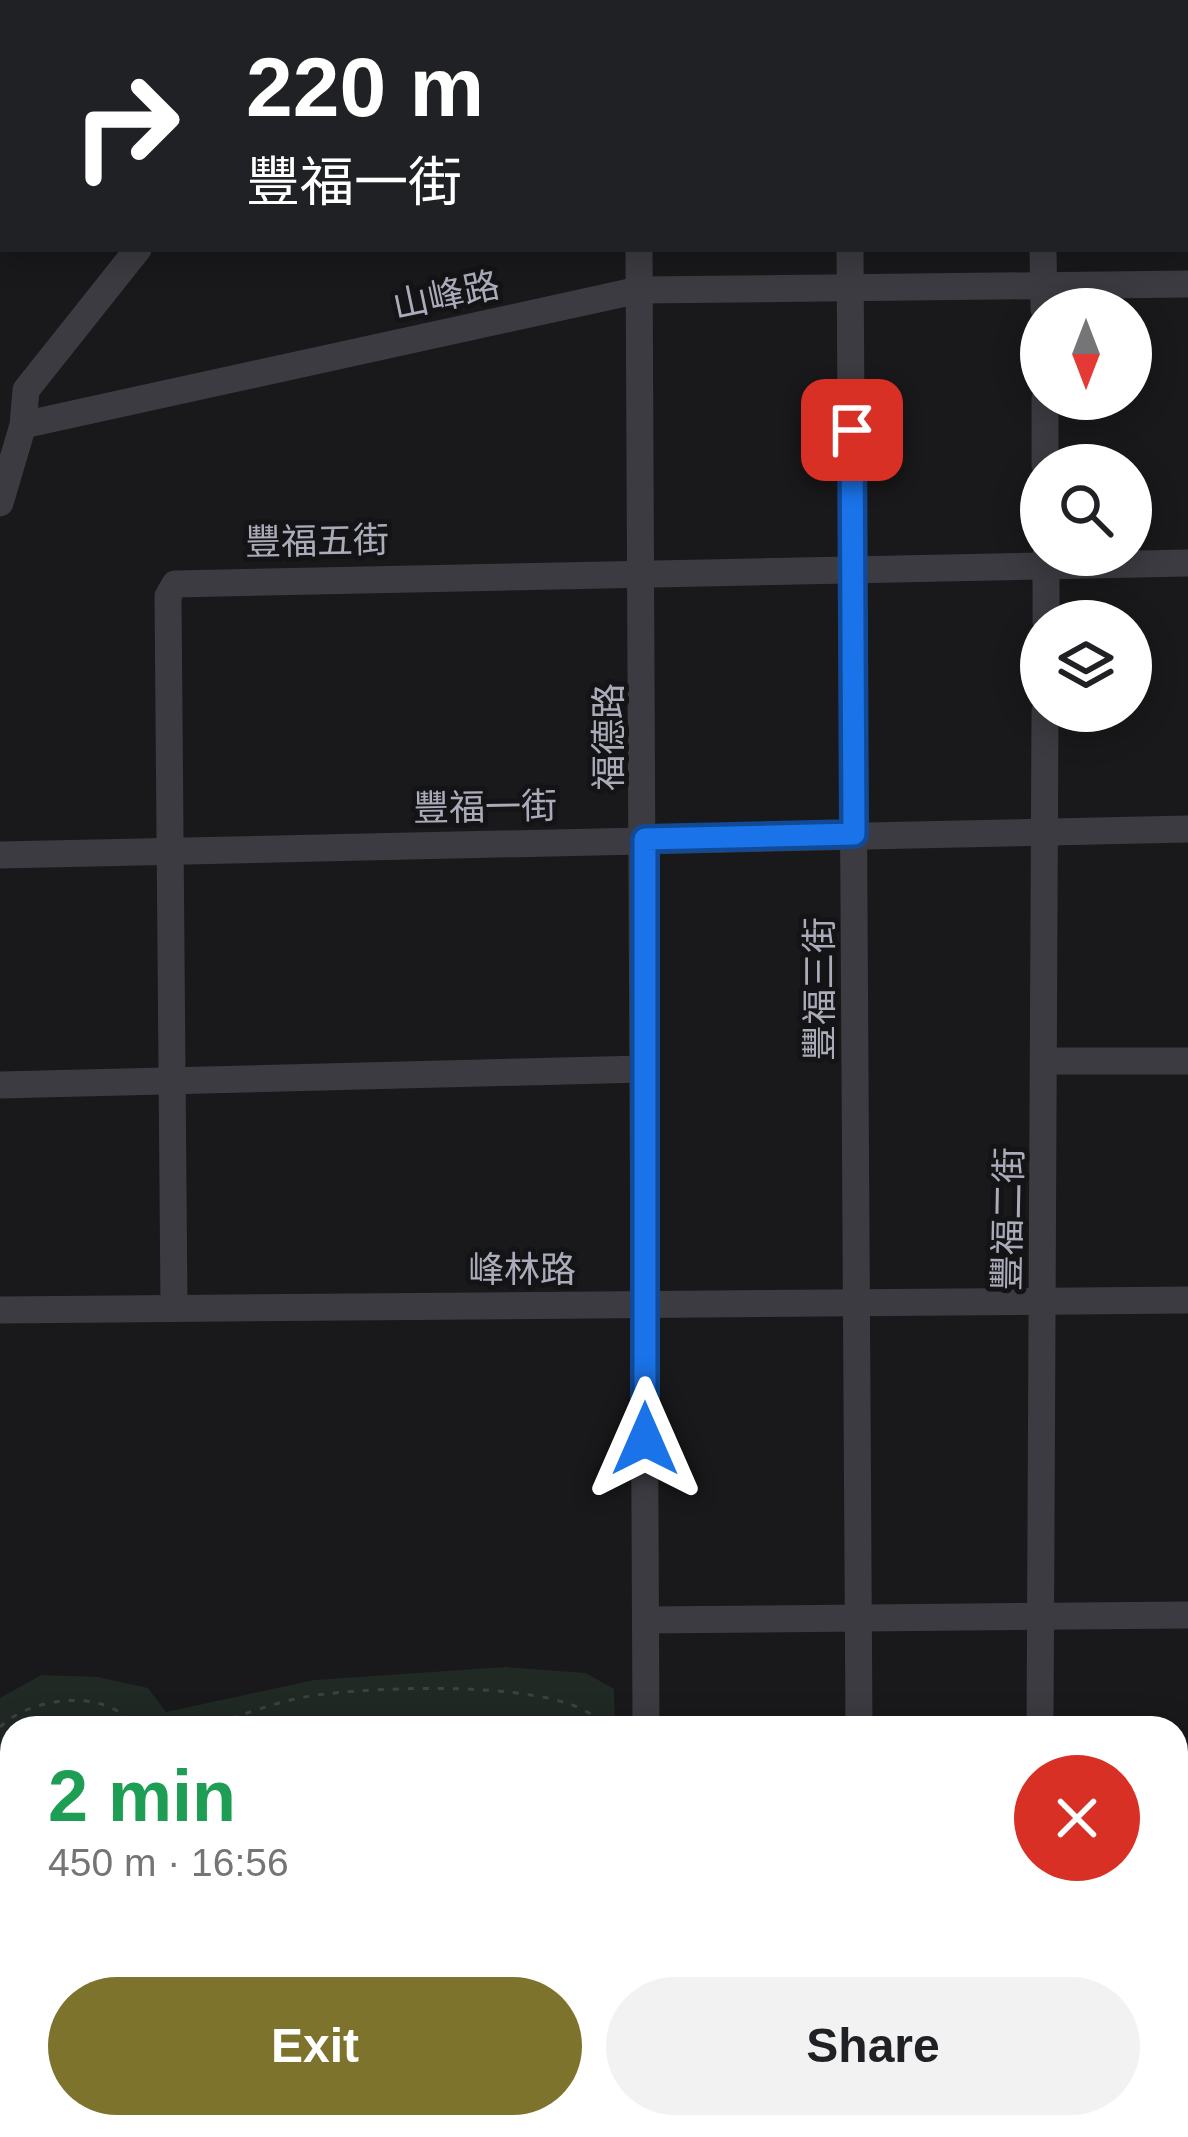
<!DOCTYPE html>
<html lang="en">
<head>
<meta charset="utf-8">
<style>
	:root { --surface:#fff; --page:#f2f2f2; --text:#202124; --muted:#757577; --accent:#7e732d }
	body { margin:0; font-family:Helvetica,"Noto Sans TC",sans-serif; background:var(--page); color:var(--text); height:100vh; display:flex; flex-direction:column; font-size:45px; white-space:nowrap }
	* { box-sizing:border-box; margin:0 }
	p { font-size:39px; color:var(--muted) }
	.icon { flex:none; width:66px; height:66px; fill:none; stroke:currentColor; stroke-width:2; stroke-linecap:round; stroke-linejoin:round }
	.map { position:relative; flex:1; overflow:hidden }
	.panel { position:absolute; left:0px; top:1716px; width:1188px; height:423px; display:flex; flex-direction:column; background:var(--surface); border-radius:36px 36px 0 0; box-shadow:0 6px 30px #0003 }
	.panel>* { flex:none }
	.hud { position:absolute; left:0px; top:0px; width:1188px; height:252px; box-shadow:0 6px 30px #0003; background:#202124; color:#fff; overflow:hidden }
	.needle { width:78px; rotate:180deg }
	.buttons { position:absolute; left:1020px; top:288px; display:grid; gap:24px }
	.buttons a { display:grid; place-items:center; width:132px; height:132px; border-radius:50%; background:var(--surface); box-shadow:0 6px 30px #0003; font-size:60px }
	.pin { position:absolute; display:grid; place-items:center; width:102px; height:102px; color:#fff; margin:-51px; border-radius:24px; box-shadow:0 6px 18px #0006 }
	.me { position:absolute; width:132px; margin:-66px; rotate:0deg; stroke-linejoin:round; filter:drop-shadow(0 0 9px #0008) }
	.turn { display:flex; align-items:center; gap:42px; height:252px; padding:0 48px; font-size:54px }
	.turn .icon { width:156px; height:156px; stroke-width:2.5 }
	.turn b { display:block; font-size:84px; line-height:102px }
	.round { display:grid; place-items:center; flex:none; width:126px; height:126px; border-radius:63px; background:var(--page) }
	.summary { display:flex; align-items:center; justify-content:space-between; height:204px; padding:0 48px }
	h1 { font-size:72px; font-weight:700; line-height:90px; color:#1e9e55 }
	.cta { display:flex; gap:24px; margin-top:auto; padding:24px 48px }
	.cta a { flex:1; height:138px; border-radius:72px; background:var(--accent); color:#fff; font-size:48px; font-weight:700; line-height:138px; text-align:center }
	.cta a+a { background:var(--page); color:var(--text) }
	.map>svg:first-child { display:block }
	.green { fill:#202923 }
	.lines { fill:none; stroke-linecap:round; stroke-linejoin:round }
	.stream { stroke:#2e343f; stroke-width:6 }
	.path { stroke:#3f4046; stroke-width:3; stroke-dasharray:6 9; stroke-linecap:butt }
	.minor { stroke:#3b3b41; stroke-width:27 }
	.route-casing { stroke:#114b97; stroke-width:30 }
	.route { stroke:#1a73e8; stroke-width:21 }
	.labels { text-anchor:middle; dominant-baseline:central; stroke-width:10; stroke-linejoin:round; paint-order:stroke }
	.street-label { font-size:36px; fill:#abacba; stroke:#141315 }
</style>
</head>
<body>
<div class="map">
<svg width="1188" height="2137" viewBox="0 0 1188 2137">
	<rect width="100%" height="100%" fill="#19181a"/>
	<!-- green -->
	<g class="green">
		<path d="M 505,1667 L 586,1673 L 614,1689 L 615,1728 L 12,1728 L 12,1928 L 0,1929 L 0,1698 L 41,1675 L 98,1677 L 148,1688 L 166,1712 L 314,1680 Z"/>
		<path d="M 229,2127 L 381,2127 L 383,2137 L 241,2137 Z"/>
	</g>
	<g class="lines">
		<!-- stream -->
		<g class="stream">
			<path d="M 210,3 L 215,0"/>
			<path d="M 0,187 L 3,184"/>
		</g>
		<!-- path -->
		<g class="path">
			<path d="M 0,1727 C 32,1696 108,1687 136,1728"/>
			<path d="M 203,1728 C 237,1717 274,1702 310,1696 C 367,1687 576,1676 605,1728"/>
		</g>
		<!-- minor -->
		<g class="minor">
			<path d="M 639,0 L 639,3"/>
			<path d="M 837,0 L 837,3"/>
			<path d="M 442,3 L 444,0"/>
			<path d="M 925,3 L 929,0"/>
			<path d="M 1091,3 L 1113,0"/>
			<path d="M 639,249 L 646,1728"/>
			<path d="M 850,249 L 859,1728"/>
			<path d="M 1043,249 L 1044,309"/>
			<path d="M 1045,399 L 1045,465"/>
			<path d="M 23,425 L 639,290 L 1188,284"/>
			<path d="M 0,503 L 23,425 L 26,390 L 138,249"/>
			<path d="M 1046,621 L 1046,555"/>
			<path d="M 0,855 L 1188,829"/>
			<path d="M 1045,1061 L 1188,1061"/>
			<path d="M 0,1085 L 644,1069"/>
			<path d="M 174,1308 L 168,596 L 175,584 L 1188,563"/>
			<path d="M 0,1310 L 1188,1300"/>
			<path d="M 646,1620 L 1188,1615"/>
			<path d="M 1040,1728 L 1045,711"/>
			<path d="M 1176,1929 L 1188,1929"/>
			<path d="M 0,1947 L 12,1947"/>
			<path d="M 191,2127 L 202,2137"/>
			<path d="M 397,2127 L 400,2137"/>
			<path d="M 707,2127 L 710,2137"/>
			<path d="M 747,2137 L 837,2127"/>
		</g>
	</g>
	<g class="lines">
		<!-- route casing -->
		<g class="route-casing">
			<path id="route" d="M 645,1439 L 645,839 L 854,834 L 852,430"/>
		</g>
		<!-- route -->
		<use href="#route" class="route"/>
	</g>
	<g class="labels">
		<!-- street labels -->
		<g class="street-label">
			<text transform="translate(446 295) rotate(-12)">山峰路</text>
			<text transform="translate(317 541) rotate(-1)">豐福五街</text>
			<text transform="translate(608 737) rotate(-90)">福德路</text>
			<text transform="translate(485 807) rotate(-1)">豐福一街</text>
			<text transform="translate(819 989) rotate(-90)">豐福三街</text>
			<text transform="translate(1008 1219) rotate(-89)">豐福二街</text>
			<text x="522" y="1269">峰林路</text>
		</g>
	</g>
</svg>
<div class="buttons">
<a><svg class="needle" viewBox="-14 -14 28 28"><path d="M0-13l5 13h-10z" fill="#e53935"/><path d="M0 13l5-13h-10z" fill="#757577"/></svg></a>
<a><svg class="icon" aria-label="search" viewBox="0 0 24 24"><circle cx="10" cy="10" r="6"/><path d="M15 15l6 6"/></svg></a>
<a><svg class="icon" aria-label="layers" viewBox="0 0 24 24"><path d="M12 4l9 5-9 5-9-5zM3 14l9 5 9-5"/></svg></a>
</div>
<div class="pin" style="left:852px;top:430px;background:#d93025"><svg class="icon" aria-label="arrive" viewBox="0 0 24 24"><path d="M6 21V4h12l-3 4 3 4H6"/></svg></div>
<svg class="me" style="left:645px;top:1439px" viewBox="-20 -20 40 40"><path d="M0-17L14 15 0 8-14 15z" fill="#1a73e8" stroke="#fff" stroke-width="4"/></svg>
<div class="hud">
<div class="turn"><svg class="icon" aria-label="right" viewBox="0 0 24 24"><path d="M7 20v-9h11M14 6l5 5-5 5"/></svg><div><b>220 m</b>豐福一街</div></div>
</div>
<section class="panel">
<div class="summary"><div><h1>2 min</h1><p>450 m · 16:56</p></div><a class="round" style="background:#d93025;color:#fff"><svg class="icon" aria-label="close" viewBox="0 0 24 24"><path d="M6 6l12 12M18 6L6 18"/></svg></a></div>
<div class="cta"><a>Exit</a><a>Share</a></div>
</section>
</div>
</body>
</html>
